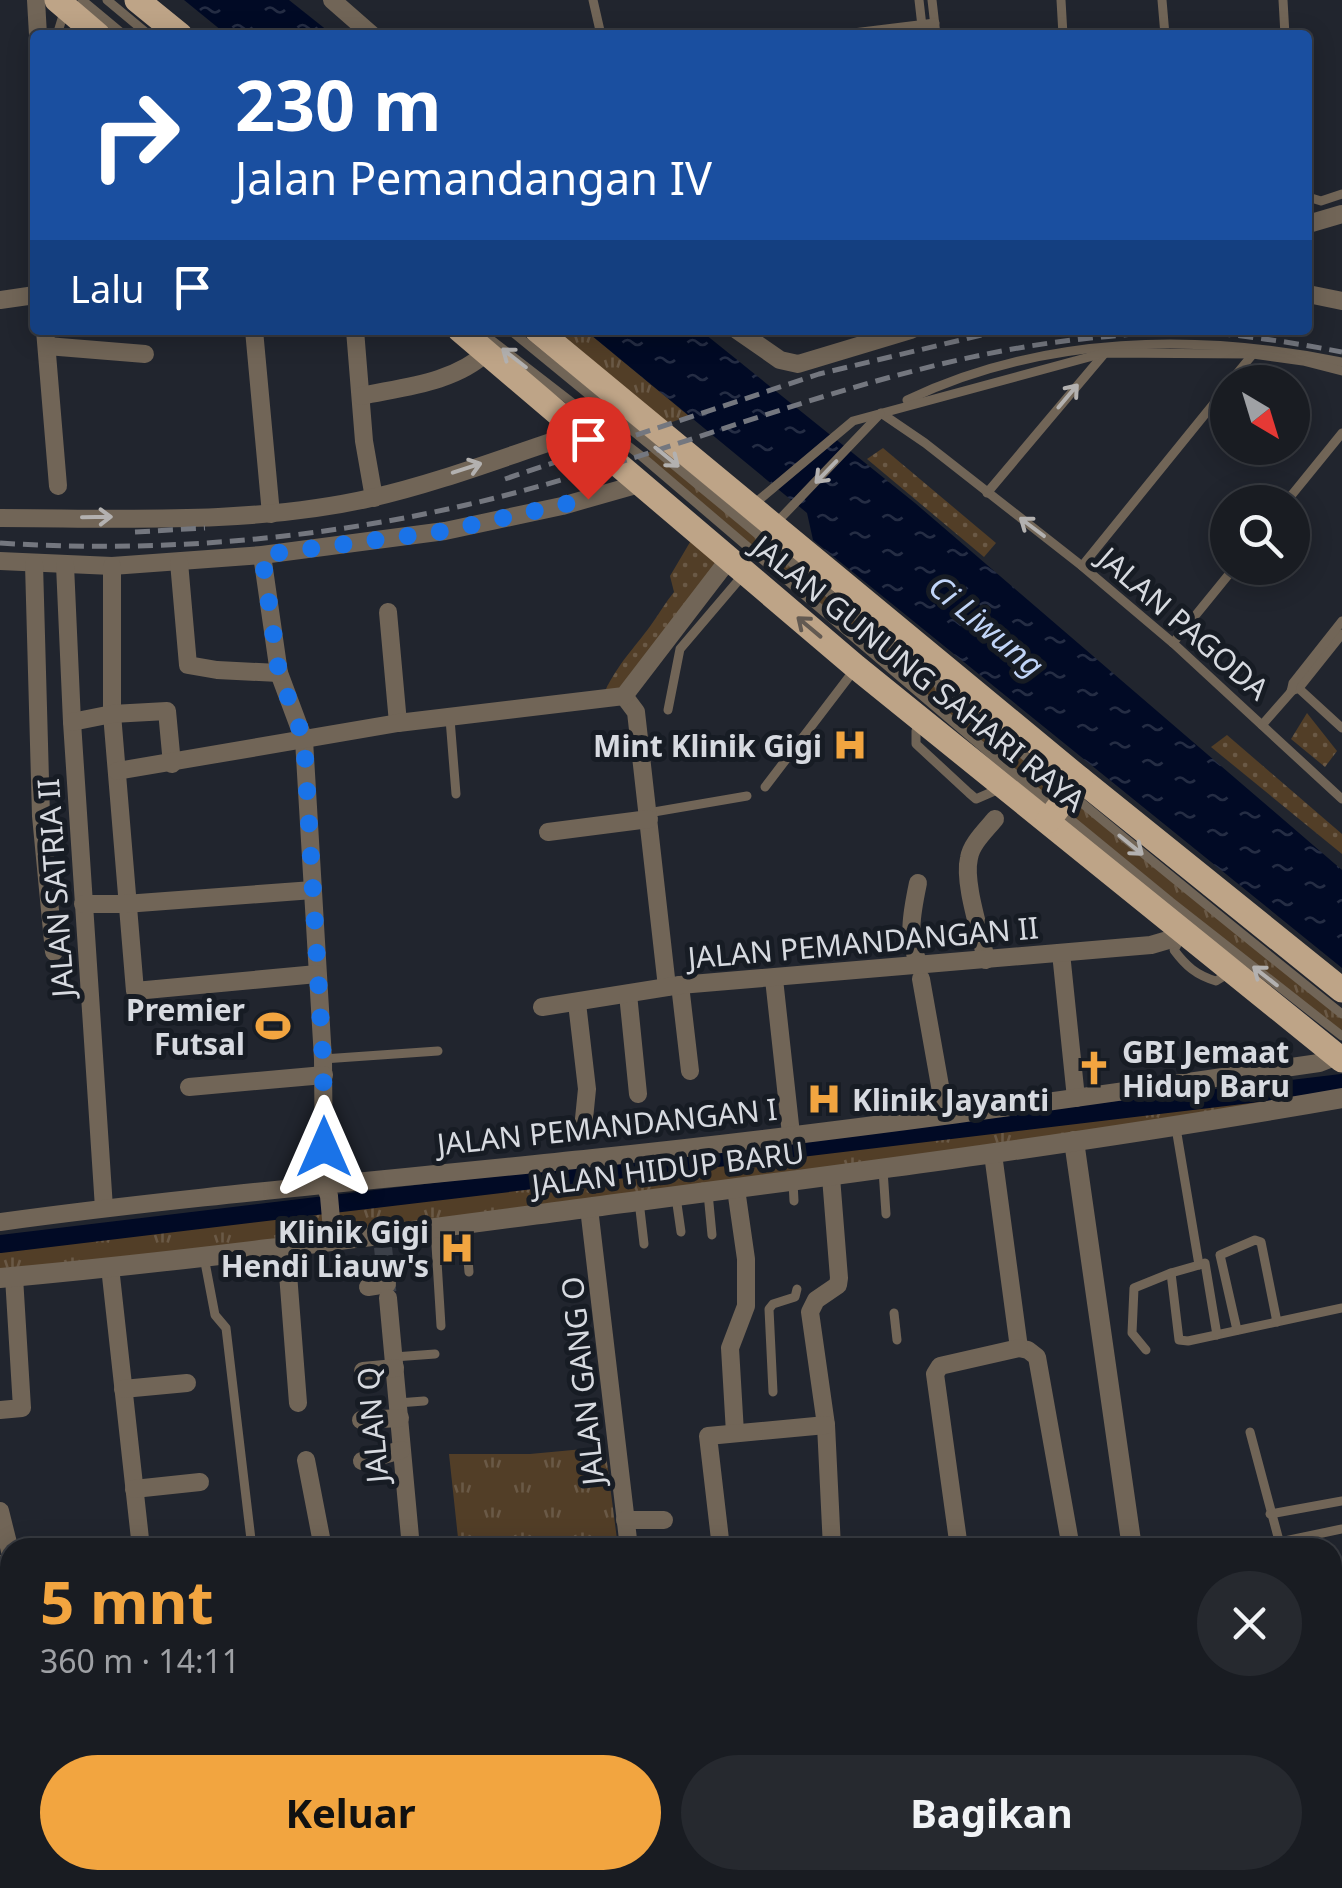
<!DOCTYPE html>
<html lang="id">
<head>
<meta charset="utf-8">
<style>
	:root { --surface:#191c22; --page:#26292f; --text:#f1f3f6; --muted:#9fa1a5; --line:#373a40; --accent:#f2a540 }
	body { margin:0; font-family:"Noto Sans",sans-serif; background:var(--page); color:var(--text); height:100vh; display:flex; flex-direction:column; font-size:38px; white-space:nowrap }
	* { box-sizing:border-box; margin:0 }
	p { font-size:32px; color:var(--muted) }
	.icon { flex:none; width:55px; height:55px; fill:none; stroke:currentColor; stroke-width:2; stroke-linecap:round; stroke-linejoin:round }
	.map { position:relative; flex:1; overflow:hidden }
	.sheet { position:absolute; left:0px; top:1538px; width:1342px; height:352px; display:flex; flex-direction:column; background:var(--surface); border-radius:30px 30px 0 0; box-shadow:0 5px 25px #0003,0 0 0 2px var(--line) }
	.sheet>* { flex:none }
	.top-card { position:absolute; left:30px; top:30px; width:1282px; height:305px; border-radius:10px; box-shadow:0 5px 25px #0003,0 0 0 2px var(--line); background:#1a4fa0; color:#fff; overflow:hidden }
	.needle { width:65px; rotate:142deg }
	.buttons { position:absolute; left:1210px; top:365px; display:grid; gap:20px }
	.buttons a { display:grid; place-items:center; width:100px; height:100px; border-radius:50%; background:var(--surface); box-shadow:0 5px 25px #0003,0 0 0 2px var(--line); font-size:50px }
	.pin { position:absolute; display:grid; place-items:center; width:85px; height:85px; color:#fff; margin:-102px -42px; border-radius:50% 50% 50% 0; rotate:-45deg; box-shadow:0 0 10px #0007 }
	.pin .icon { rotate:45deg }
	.me { position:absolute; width:110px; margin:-55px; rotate:0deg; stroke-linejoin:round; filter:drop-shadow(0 0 8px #0008) }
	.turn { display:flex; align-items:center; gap:35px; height:210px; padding:0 40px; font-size:45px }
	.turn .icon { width:130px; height:130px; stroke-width:2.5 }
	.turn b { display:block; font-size:70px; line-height:85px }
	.then { display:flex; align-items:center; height:95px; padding:0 40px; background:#0003; gap:20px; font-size:38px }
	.round { display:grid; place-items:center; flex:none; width:105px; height:105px; border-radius:52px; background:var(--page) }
	.overview { display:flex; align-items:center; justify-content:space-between; height:170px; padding:0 40px }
	h1 { font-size:60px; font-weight:700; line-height:75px; color:var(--accent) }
	.button { display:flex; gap:20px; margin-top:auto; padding:20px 40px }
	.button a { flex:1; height:115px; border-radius:60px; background:var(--accent); color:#111; font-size:40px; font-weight:700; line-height:115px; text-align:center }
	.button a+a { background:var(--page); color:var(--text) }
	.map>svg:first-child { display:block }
	.grass { fill:url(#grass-tufts) }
	.park { fill:url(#park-dots) }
	.water { fill:url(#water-ripples) }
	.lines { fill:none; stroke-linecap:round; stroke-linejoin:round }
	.canal { stroke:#010a25; stroke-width:18 }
	.minor-tunnel { stroke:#3c4049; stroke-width:18; stroke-dasharray:18 9; stroke-linecap:butt }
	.service { stroke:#716557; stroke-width:9 }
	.minor { stroke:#716557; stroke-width:18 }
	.tertiary { stroke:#716557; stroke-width:20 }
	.primary { stroke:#bea487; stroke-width:25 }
	.rail { stroke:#74777f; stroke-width:5; stroke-dasharray:15 8; stroke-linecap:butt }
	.oneway { stroke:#b3b1b0 }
	.oneway2 { stroke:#625951 }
	.route { stroke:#1a73e8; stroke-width:18; stroke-dasharray:0 32.4 }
	.labels { text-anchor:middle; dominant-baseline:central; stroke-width:10; stroke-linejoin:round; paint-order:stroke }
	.street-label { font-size:30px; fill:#d7dae0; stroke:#171c24 }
	.poi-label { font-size:30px; font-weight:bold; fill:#d7dae0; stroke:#171c24; text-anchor:end }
	.water-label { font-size:32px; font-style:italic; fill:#c1d5f8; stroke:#171c24 }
</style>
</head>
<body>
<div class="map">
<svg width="1342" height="1888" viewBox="0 0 1342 1888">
	<defs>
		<pattern id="grass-tufts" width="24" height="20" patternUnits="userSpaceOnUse" patternTransform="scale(2.5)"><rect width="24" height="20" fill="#523e27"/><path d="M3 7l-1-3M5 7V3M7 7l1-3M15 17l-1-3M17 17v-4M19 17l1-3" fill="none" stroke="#6a5946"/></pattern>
		<pattern id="park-dots" width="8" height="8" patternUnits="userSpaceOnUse" patternTransform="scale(2.5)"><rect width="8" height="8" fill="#523e27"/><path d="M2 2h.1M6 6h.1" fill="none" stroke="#6a5946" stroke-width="1.8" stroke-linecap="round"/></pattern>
		<pattern id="water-ripples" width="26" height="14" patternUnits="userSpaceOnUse" patternTransform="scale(2.5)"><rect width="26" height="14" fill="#010a25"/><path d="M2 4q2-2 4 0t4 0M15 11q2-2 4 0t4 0" fill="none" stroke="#252d44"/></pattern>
	</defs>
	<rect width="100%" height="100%" fill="#21252e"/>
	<!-- grass -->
	<g class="grass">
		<path d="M 538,330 L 585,330 L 689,416 L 658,427 Z"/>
		<path d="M 658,449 L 1342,1014 L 1342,1037 L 1168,900 L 640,455 Z"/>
		<path d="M 1342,1083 L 1342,1098 L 0,1278 L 0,1244 Z"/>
		<path d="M 605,1447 L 618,1547 L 459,1547 L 449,1454 L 530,1454 Z"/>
	</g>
	<!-- park -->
	<g class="park">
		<path d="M 883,448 L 996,543 L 984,557 L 867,459 Z"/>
		<path d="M 696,532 L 736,565 L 630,695 L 605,691 C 620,661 632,651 651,625 C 659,614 665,603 674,592 L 670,576 Z"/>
		<path d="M 1307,713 L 1337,751 L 1325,767 L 1291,739 Z"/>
		<path d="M 1227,735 L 1342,834 L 1342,854 L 1211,747 Z"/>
	</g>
	<!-- water -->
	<g class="water">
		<path d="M 184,0 L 289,0 L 333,35 L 227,35 Z"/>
		<path d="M 585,330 L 700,330 L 915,503 L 1342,870 L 1342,968 L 813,540 L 807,513 Z"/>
	</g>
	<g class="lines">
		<!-- canal -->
		<path class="canal" d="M 0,1244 L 1342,1083"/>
		<!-- minor-tunnel -->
		<path class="minor-tunnel" d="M 383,1247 L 388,1298"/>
		<!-- service -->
		<g class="service">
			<path d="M 82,0 L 124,35"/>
			<path d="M 107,0 L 149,35"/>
			<path d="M 593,0 L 601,35"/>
			<path d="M 919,0 L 923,35"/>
			<path d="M 932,0 L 936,35"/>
			<path d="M 1061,0 L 1063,35"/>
			<path d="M 1162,0 L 1165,35"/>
			<path d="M 1283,0 L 1285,35"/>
			<path d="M 57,35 L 65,9"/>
			<path d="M 837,35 L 935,23"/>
			<path d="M 1308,197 L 1321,201 L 1342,194"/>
			<path d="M 510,330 C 788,557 1061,790 1342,1014"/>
			<path d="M 481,332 L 640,455 L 993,756 L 1171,902 L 1342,1036"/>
			<path d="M 1230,382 L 1253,354"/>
			<path d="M 907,400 C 1043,335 1197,333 1342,362"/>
			<path d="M 881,413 L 925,443 L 1082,566 L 1173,643 L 1342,799"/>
			<path d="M 987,493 L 1104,354"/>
			<path d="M 1286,502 L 1342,433"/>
			<path d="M 754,504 L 853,421 L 1104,353 L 1253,354 L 1303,361 L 1342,371"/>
			<path d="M 777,522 L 880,414"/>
			<path d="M 1082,566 L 1228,386"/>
			<path d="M 1173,643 L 1234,568"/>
			<path d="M 1295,685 L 1342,728"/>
			<path d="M 1291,691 L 1299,688 L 1342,634"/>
			<path d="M 668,710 L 680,649 L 743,575"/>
			<path d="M 450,719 L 456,794"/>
			<path d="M 921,722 L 916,731 L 916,744 L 969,793 L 976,799 L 999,789"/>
			<path d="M 1262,725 L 1291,692 L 1293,683 L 1342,621"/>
			<path d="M 765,787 L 855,669"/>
			<path d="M 648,813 L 747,796"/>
			<path d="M 1179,941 L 1174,950 C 1186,966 1196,975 1216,981 L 1231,972"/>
			<path d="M 323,1059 L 438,1051"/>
			<path d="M 1176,1128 L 1199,1265 L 1171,1273 L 1179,1340 L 1188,1341 L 1342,1308"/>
			<path d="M 883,1170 L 886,1214"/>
			<path d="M 793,1182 L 794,1201"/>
			<path d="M 708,1193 L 712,1235"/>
			<path d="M 676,1197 L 681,1232"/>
			<path d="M 639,1201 L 644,1244"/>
			<path d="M 465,1225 L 469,1272"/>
			<path d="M 435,1229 L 441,1326"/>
			<path d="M 204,1257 L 215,1315 L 226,1328 L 252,1548"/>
			<path d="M 1199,1265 L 1205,1263 L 1217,1335"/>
			<path d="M 894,1313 L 897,1340"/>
			<path d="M 1237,1330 L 1220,1255 L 1255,1240 L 1261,1242 L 1277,1322"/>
			<path d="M 1146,1350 L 1132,1333 L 1134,1288 L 1171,1273"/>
			<path d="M 394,1357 L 435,1354"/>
			<path d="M 773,1392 L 769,1309 L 773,1304 L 795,1297 L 797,1289"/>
			<path d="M 398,1403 L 424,1401"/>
			<path d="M 1250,1432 L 1281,1548"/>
			<path d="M 1270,1514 L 1342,1501"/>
			<path d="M 1280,1542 L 1342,1529"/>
			<path d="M 1332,1568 L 1342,1566"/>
		</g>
		<!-- minor -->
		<g class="minor">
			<path d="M 36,0 L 38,35"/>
			<path d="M 332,0 L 372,35"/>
			<path d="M 1308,224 L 1342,214"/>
			<path d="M 1308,294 L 1342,301"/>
			<path d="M 0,300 L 35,295"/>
			<path d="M 45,330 L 58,486"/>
			<path d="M 254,330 L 271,514"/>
			<path d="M 355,330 L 364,441 L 374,498"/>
			<path d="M 737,330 L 780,360 L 798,364 L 911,330"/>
			<path d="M 47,346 L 145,354"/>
			<path d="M 361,396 C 403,387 454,383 487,352"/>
			<path d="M 0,518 C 122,518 252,525 371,498 C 442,482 512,454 581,432"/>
			<path d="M 262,555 L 279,673 L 304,740 L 323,1059 L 324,1182 L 329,1196 L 333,1242"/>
			<path d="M 0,561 L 112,566 L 262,555 L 445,531 L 562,506 L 639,484"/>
			<path d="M 179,562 L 188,665 L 217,670 L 279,673"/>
			<path d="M 34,564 L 41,816 L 54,952"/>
			<path d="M 65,565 L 72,722 L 104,1208"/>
			<path d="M 112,566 L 112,714 L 135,991 L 317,974"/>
			<path d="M 388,612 L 398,723"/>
			<path d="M 624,696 L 636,712 L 667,987"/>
			<path d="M 72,722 L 112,714 L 167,711 L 172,764"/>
			<path d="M 117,771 L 398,723 L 624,696 L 729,559"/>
			<path d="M 548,832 L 649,819"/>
			<path d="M 918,883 C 912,912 906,939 920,966"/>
			<path d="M 83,904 L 125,904 L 313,890"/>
			<path d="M 1061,953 L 1076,1098"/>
			<path d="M 986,960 C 981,934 963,883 969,858 C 971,844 986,830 995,819"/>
			<path d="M 774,979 L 791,1134"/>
			<path d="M 921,979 L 945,1114"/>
			<path d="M 680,985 L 690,1071"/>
			<path d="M 628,994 L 638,1094"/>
			<path d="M 577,1003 L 587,1089 L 584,1119"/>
			<path d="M 542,1007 L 680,985 L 1151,945 L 1175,938 L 1187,931"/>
			<path d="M 189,1087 L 324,1075"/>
			<path d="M 993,1154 L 1019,1348 L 1028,1350 L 1037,1357 L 1071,1548"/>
			<path d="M 831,1177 L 839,1278 L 838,1285 L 816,1300 L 810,1312 L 826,1425 L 832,1548"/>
			<path d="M 589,1208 L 629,1548"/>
			<path d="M 0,1222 C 197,1195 395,1179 593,1158 C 836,1133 1078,1098 1319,1063 L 1337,1056"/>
			<path d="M 286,1248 L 298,1403"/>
			<path d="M 110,1267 L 141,1548"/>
			<path d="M 368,1287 L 387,1284"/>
			<path d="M 388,1298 L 411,1548"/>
			<path d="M 363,1371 L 395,1368"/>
			<path d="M 123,1389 L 187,1383"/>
			<path d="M 0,1410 L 22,1408 L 14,1277"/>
			<path d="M 361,1420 L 400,1418"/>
			<path d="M 735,1433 L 730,1348 L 746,1306 L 746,1259 L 736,1189"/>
			<path d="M 306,1460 L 323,1548"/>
			<path d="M 362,1461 L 401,1450"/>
			<path d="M 134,1489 L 200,1482"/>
			<path d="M 0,1511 L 10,1551"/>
			<path d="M 625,1520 L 664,1520"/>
			<path d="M 721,1548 L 708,1436 L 826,1425"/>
			<path d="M 959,1548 L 935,1374 L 940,1366 L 1019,1348"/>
			<path d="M 0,1564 L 10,1563"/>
			<path d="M 0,1649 L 10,1647"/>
			<path d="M 1332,1697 L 1342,1691"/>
			<path d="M 1332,1723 L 1342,1735"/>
			<path d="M 0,1753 L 10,1752"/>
			<path d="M 1332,1795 L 1342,1790"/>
			<path d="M 134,1880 L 135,1888"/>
			<path d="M 263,1880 L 265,1888"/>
			<path d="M 462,1880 L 464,1888"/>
			<path d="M 776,1880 L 778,1888"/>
			<path d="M 929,1880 L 931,1888"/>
			<path d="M 396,1888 L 395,1885 L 411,1880"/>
			<path d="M 1053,1888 L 1080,1880"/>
		</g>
		<!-- tertiary -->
		<g class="tertiary">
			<path d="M 1074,1141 L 1132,1548"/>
			<path d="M 0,1278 C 199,1260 396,1233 593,1207 C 844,1174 1093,1142 1342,1098"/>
			<path d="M 1332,1640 L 1342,1638"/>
			<path d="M 0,1859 L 10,1857"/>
		</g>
		<!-- primary -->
		<g class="primary">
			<path d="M 57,0 L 98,35"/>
			<path d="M 137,0 L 180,35"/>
			<path d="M 460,330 L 856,667 L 1342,1060"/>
			<path d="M 537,330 L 1080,779 L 1342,990"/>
			<path d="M 1048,821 L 1080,779"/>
		</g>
		<!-- rail -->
		<g class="rail">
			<path d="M 505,479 L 819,374 L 990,333 L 1018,330"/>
			<path d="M 135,532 L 205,528"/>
			<path d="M 0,543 C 156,553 314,540 466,505 C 679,456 882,356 1102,337 C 1129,335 1157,330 1185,331 C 1238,334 1290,342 1342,352"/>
		</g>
	</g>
	<!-- one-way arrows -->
	<defs><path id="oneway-shaft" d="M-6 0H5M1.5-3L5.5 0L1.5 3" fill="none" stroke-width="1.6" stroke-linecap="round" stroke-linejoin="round" transform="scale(2.5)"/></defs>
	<g class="oneway">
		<use href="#oneway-shaft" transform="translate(514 358) rotate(-142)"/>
		<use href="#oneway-shaft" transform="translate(1068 396) rotate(-50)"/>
		<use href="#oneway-shaft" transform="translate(667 457) rotate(39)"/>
		<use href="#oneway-shaft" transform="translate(467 468) rotate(-18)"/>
		<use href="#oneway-shaft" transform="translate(826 472) rotate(134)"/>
		<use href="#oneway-shaft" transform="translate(97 517) rotate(-1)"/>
		<use href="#oneway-shaft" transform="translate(1032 527) rotate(-143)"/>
		<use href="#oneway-shaft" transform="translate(1131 845) rotate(39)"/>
		<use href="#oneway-shaft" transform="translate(1265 976) rotate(-142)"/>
	</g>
	<use class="oneway2" href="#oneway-shaft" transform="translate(809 627) rotate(-140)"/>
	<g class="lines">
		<!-- route -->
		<path class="route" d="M 324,1147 L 323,1060 L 304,740 L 279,673 L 262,555 L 445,531 L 588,499"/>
	</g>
	<!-- icons -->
	<defs>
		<g id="hospital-bare" transform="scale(2.7)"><path d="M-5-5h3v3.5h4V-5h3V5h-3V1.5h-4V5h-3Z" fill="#f2a540" stroke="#171c24" stroke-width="2.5" paint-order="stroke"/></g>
		<g id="stadium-bare" transform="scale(2.7)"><path d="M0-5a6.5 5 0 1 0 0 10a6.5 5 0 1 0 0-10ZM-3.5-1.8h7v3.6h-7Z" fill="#f2a540" stroke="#171c24" stroke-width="2.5" paint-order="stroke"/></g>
		<g id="church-bare" transform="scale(2.7)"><path d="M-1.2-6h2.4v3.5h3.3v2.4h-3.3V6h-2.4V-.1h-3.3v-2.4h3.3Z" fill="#f2a540" stroke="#171c24" stroke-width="2.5" paint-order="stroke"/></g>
	</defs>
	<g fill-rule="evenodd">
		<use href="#hospital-bare" x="850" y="745"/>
		<use href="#stadium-bare" x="273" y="1026"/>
		<use href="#church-bare" x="1094" y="1068"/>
		<use href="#hospital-bare" x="824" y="1099"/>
		<use href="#hospital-bare" x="457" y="1248"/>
	</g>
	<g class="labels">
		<!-- street labels -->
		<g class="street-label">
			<text transform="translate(1184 623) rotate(41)">JALAN PAGODA</text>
			<text transform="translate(919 673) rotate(39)">JALAN GUNUNG SAHARI RAYA</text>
			<text transform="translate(55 888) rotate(-94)">JALAN SATRIA II</text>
			<text transform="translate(863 942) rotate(-5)">JALAN PEMANDANGAN II</text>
			<text transform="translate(607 1126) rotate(-6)">JALAN PEMANDANGAN I</text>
			<text transform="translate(668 1168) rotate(-7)">JALAN HIDUP BARU</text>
			<text transform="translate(582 1381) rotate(-96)">JALAN GANG O</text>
			<text transform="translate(372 1425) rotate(-95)">JALAN Q</text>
		</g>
		<!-- poi labels -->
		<g class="poi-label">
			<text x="822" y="745">Mint Klinik Gigi</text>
			<text x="245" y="1009">Premier<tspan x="245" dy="34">Futsal</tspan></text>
			<text x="1122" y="1051" text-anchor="start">GBI Jemaat<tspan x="1122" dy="34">Hidup Baru</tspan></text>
			<text x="852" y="1099" text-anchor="start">Klinik Jayanti</text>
			<text x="429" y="1231">Klinik Gigi<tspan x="429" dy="34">Hendi Liauw's</tspan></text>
		</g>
		<!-- water labels -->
		<g class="water-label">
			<text transform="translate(987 625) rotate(40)">Ci Liwung</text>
		</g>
	</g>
</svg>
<div class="buttons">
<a><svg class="needle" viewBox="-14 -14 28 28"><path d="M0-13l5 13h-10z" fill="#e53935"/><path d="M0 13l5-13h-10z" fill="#9fa1a5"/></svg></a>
<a><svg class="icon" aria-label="search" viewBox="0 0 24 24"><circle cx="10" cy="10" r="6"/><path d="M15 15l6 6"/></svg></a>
</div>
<div class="pin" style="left:588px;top:499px;background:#d93025"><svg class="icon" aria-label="arrive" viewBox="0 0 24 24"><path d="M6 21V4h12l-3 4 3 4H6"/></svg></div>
<svg class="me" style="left:324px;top:1147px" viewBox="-20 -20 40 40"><path d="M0-17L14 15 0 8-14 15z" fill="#1a73e8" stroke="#fff" stroke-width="4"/></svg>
<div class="top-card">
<div class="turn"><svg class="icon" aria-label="right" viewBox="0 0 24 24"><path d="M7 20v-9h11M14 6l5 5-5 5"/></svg><div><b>230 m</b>Jalan Pemandangan IV</div></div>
<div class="then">Lalu<svg class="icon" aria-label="arrive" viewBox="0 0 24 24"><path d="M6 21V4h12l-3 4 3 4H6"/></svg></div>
</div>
<section class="sheet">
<div class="overview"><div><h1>5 mnt</h1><p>360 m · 14:11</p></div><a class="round"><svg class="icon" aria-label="close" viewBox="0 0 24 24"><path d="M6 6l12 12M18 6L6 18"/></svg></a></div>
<div class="button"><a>Keluar</a><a>Bagikan</a></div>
</section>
</div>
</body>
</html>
